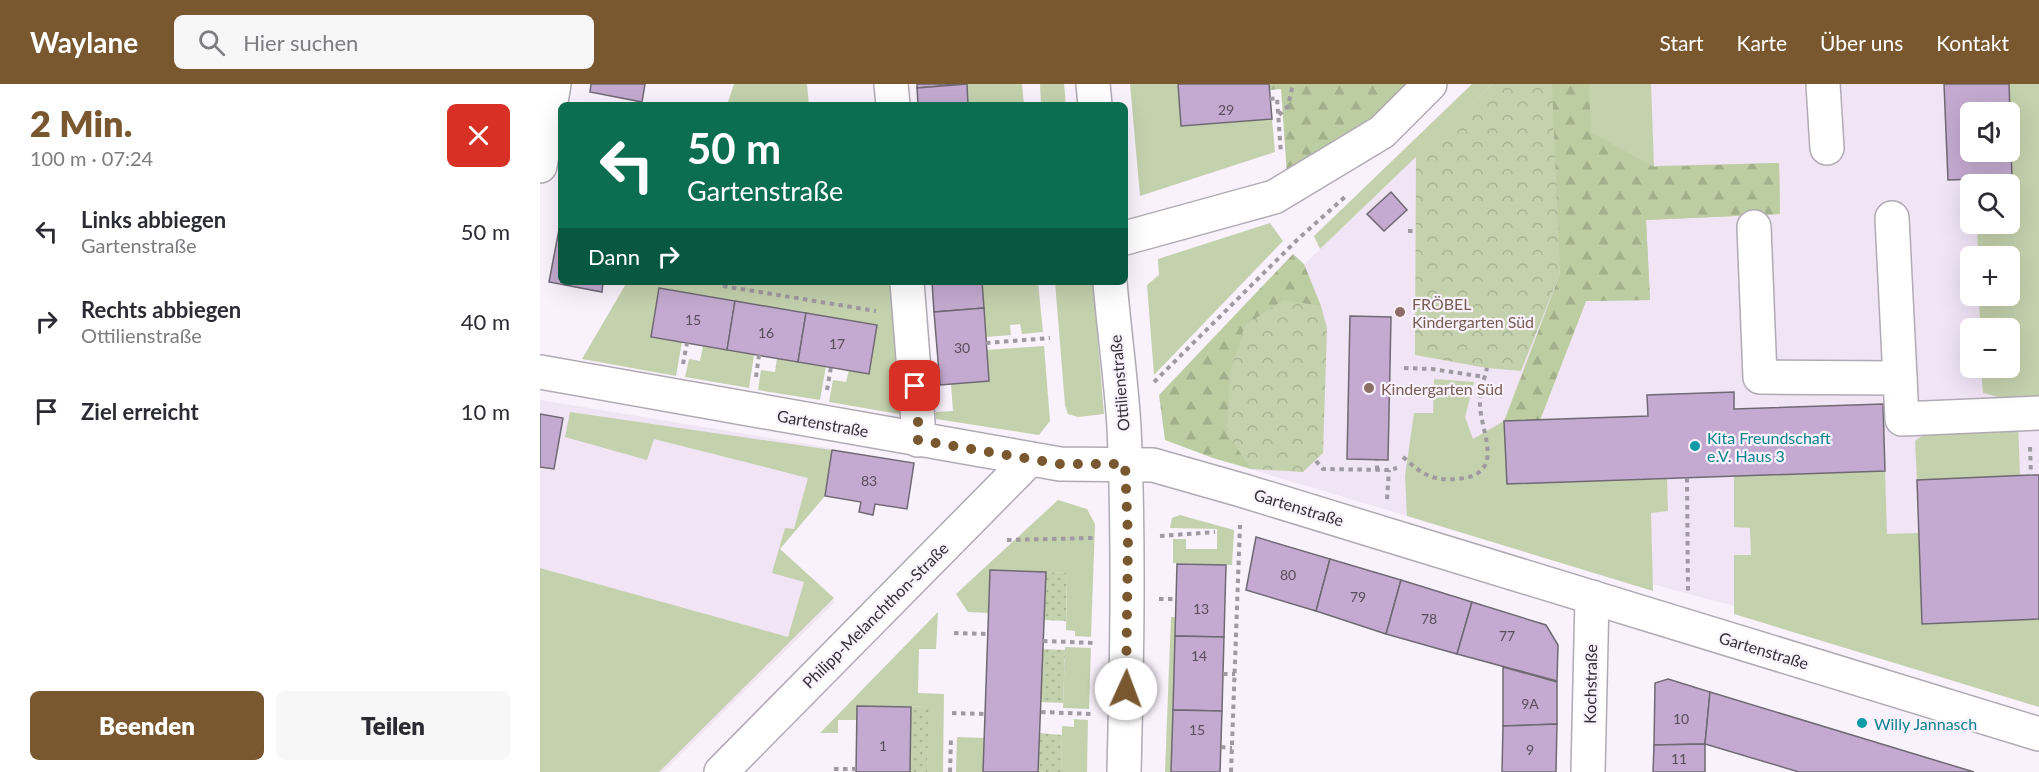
<!DOCTYPE html>
<html lang="de">
<head>
<meta charset="utf-8">
<style>
	:root { --surface:#fff; --page:#f7f7f7; --text:#2b2b33; --muted:#7c7c81; --accent:#79572f }
	body { margin:0; font-family:Lato,sans-serif; background:var(--page); color:var(--text); height:100vh; display:flex; flex-direction:column; font-size:22px; white-space:nowrap }
	* { box-sizing:border-box; margin:0 }
	p { font-size:20px; color:var(--muted) }
	.icon { flex:none; width:33px; height:33px; fill:none; stroke:currentColor; stroke-width:2; stroke-linecap:round; stroke-linejoin:round }
	.map { position:relative; flex:1; overflow:hidden }
	.side { display:flex; flex-direction:column; background:var(--surface); width:540px }
	.side>* { flex:none }
	.hud { position:absolute; left:18px; top:18px; width:570px; height:183px; border-radius:9px; box-shadow:0 6px 24px #0002; background:#0b6e4f; color:#fff; overflow:hidden }
	.tools { position:absolute; left:1420px; top:18px; display:grid; gap:12px }
	.tools a { display:grid; place-items:center; width:60px; height:60px; border-radius:9px; background:var(--surface); box-shadow:0 6px 24px #0002; font-size:30px }
	.pin { position:absolute; display:grid; place-items:center; width:51px; height:51px; color:#fff; margin:-26px; border-radius:12px; box-shadow:0 3px 9px #0006 }
	.me { position:absolute; width:66px; margin:-33px; rotate:2deg; stroke-linejoin:round; filter:drop-shadow(0 0 4px #0008) }
	.turn { display:flex; align-items:center; gap:21px; height:126px; padding:0 30px; font-size:27px }
	.turn .icon { width:78px; height:78px; stroke-width:2.5 }
	.turn b { display:block; font-size:42px; line-height:51px }
	.then { display:flex; align-items:center; height:57px; padding:0 30px; background:#0003; gap:12px; font-size:22px }
	.round { display:grid; place-items:center; flex:none; width:63px; height:63px; border-radius:9px; background:var(--page) }
	.overview { display:flex; align-items:center; justify-content:space-between; height:102px; padding:0 30px }
	h1 { font-size:36px; font-weight:800; line-height:45px; color:var(--accent) }
	.primary-button { display:flex; gap:12px; margin-top:auto; padding:12px 30px }
	.primary-button a { flex:1; height:69px; border-radius:9px; background:var(--accent); color:#fff; font-size:24px; font-weight:800; line-height:69px; text-align:center }
	.primary-button a+a { background:var(--page); color:var(--text) }
	ul { padding:0; list-style:none }
	li { display:flex; align-items:center; gap:18px; height:90px; padding:0 30px }
	li div { flex:1 }
	li b { display:block; font-size:22px }
	li em { font-style:normal }
	header { display:flex; align-items:center; gap:36px; box-sizing:border-box; height:84px; padding:0 30px; background:var(--accent); color:#fff }
	header strong { font-size:28px }
	nav { display:flex; gap:33px; margin-inline-start:auto; font-size:21px }
	.search { width:420px; height:54px; background:var(--page); display:flex; align-items:center; gap:15px; box-sizing:border-box; padding:0 21px; border-radius:9px; color:var(--muted); font-size:22px }
	main { display:flex; flex:1; min-height:0 }
	.map>svg:first-child { display:block }
	.built { fill:#f0e4f5; fill-rule:evenodd }
	.grass { fill:#c4d1ad }
	.forest { fill:url(#forest-firs) }
	.park { fill:url(#park-crowns) }
	.garden { fill:url(#garden-dots) }
	.building { fill:#c4aad0; stroke:#6f6973; stroke-width:1.5 }
	.lines { fill:none; stroke-linecap:round; stroke-linejoin:round }
	.minor-casing { stroke:#b1aab4; stroke-width:36 }
	.path { stroke:#9f99a1; stroke-width:4; stroke-dasharray:4.5 4.5; stroke-linecap:butt }
	.minor { stroke:#fff; stroke-width:33 }
	.route { stroke:#79572f; stroke-width:10; stroke-dasharray:0 18 }
	.education-dot { fill:#8d6e63; stroke:#f9f1fc; stroke-width:2 }
	.culture-dot { fill:#0f9aa8; stroke:#f9f1fc; stroke-width:2 }
	.labels { text-anchor:middle; dominant-baseline:central; stroke-width:4.5; stroke-linejoin:round; paint-order:stroke }
	.number-label { font-size:14px; fill:#574e5c }
	.education-label { font-size:16px; fill:#785e54; stroke:#f9f1fc; text-anchor:start }
	.street-label { font-size:16px; fill:#333035; stroke:#f9f1fc }
	.culture-label { font-size:16px; fill:#0d838f; stroke:#f9f1fc; text-anchor:start }
</style>
</head>
<body>
<header>
<strong>Waylane</strong>
<div class="search"><svg class="icon" aria-label="search" viewBox="0 0 24 24"><circle cx="10" cy="10" r="6"/><path d="M15 15l6 6"/></svg>Hier suchen</div>
<nav><a>Start</a><a>Karte</a><a>Über uns</a><a>Kontakt</a></nav>
</header>
<main>
<section class="side">
<div class="overview"><div><h1>2 Min.</h1><p>100 m · 07:24</p></div><a class="round" style="background:#d93025;color:#fff"><svg class="icon" aria-label="close" viewBox="0 0 24 24"><path d="M6 6l12 12M18 6L6 18"/></svg></a></div>
<ul>
<li><svg class="icon" aria-label="left" viewBox="0 0 24 24"><path d="M17 20v-9H6M10 6l-5 5 5 5"/></svg><div><b>Links abbiegen</b><p>Gartenstraße</p></div><em>50 m</em></li>
<li><svg class="icon" aria-label="right" viewBox="0 0 24 24"><path d="M7 20v-9h11M14 6l5 5-5 5"/></svg><div><b>Rechts abbiegen</b><p>Ottilienstraße</p></div><em>40 m</em></li>
<li><svg class="icon" aria-label="arrive" viewBox="0 0 24 24"><path d="M6 21V4h12l-3 4 3 4H6"/></svg><div><b>Ziel erreicht</b></div><em>10 m</em></li>
</ul>
<div class="primary-button"><a>Beenden</a><a>Teilen</a></div>
</section>
<div class="map">
<svg width="1499" height="688" viewBox="0 0 1499 688">
	<defs>
		<pattern id="forest-firs" width="22" height="20" patternUnits="userSpaceOnUse" patternTransform="scale(1.5)"><rect width="22" height="20" fill="#bdcda2"/><path d="M5 1l3.5 6h-7zM16 11l3.5 6h-7z" fill="#a3b08c"/></pattern>
		<pattern id="park-crowns" width="20" height="18" patternUnits="userSpaceOnUse" patternTransform="scale(1.5)"><rect width="20" height="18" fill="#c4d1ad"/><path d="M2 6a3 3 0 1 1 6 0M12 15a3 3 0 1 1 6 0" fill="none" stroke="#a9b495"/></pattern>
		<pattern id="garden-dots" width="8" height="8" patternUnits="userSpaceOnUse" patternTransform="scale(1.5)"><rect width="8" height="8" fill="#c4d1ad"/><path d="M2 2h.1M6 6h.1" fill="none" stroke="#a9b495" stroke-width="1.8" stroke-linecap="round"/></pattern>
	</defs>
	<rect width="100%" height="100%" fill="#f9f1fc"/>
	<!-- built -->
	<g class="built">
		<path d="M 952,0 L 1499,0 L 1499,604 L 951,457 L 673,374 L 676,265 ZM 1431,28 L 1470,28 L 1470,68 L 1431,68 ZM 1431,100 L 1470,100 L 1470,140 L 1431,140 ZM 1431,172 L 1470,172 L 1470,212 L 1431,212 ZM 1431,244 L 1470,244 L 1470,284 L 1431,284 Z"/>
		<path d="M 0,316 L 290,364 L 283,411 L 238,465 L 295,518 L 123,688 L 0,688 Z"/>
	</g>
	<!-- grass -->
	<g class="grass">
		<path d="M 194,0 L 267,0 L 269,21 L 187,21 Z"/>
		<path d="M 427,0 L 482,0 L 484,21 L 428,21 Z"/>
		<path d="M 500,0 L 524,0 L 526,21 L 501,21 Z"/>
		<path d="M 590,0 L 638,0 L 641,42 L 732,35 L 735,68 L 600,112 Z"/>
		<path d="M 932,0 L 952,0 L 780,165 L 774,152 Z"/>
		<path d="M 1012,0 L 1111,0 L 1114,82 L 1239,79 L 1240,130 L 1106,136 L 1110,216 L 1046,217 L 1000,336 L 965,338 L 967,400 L 1127,395 L 1128,427 L 1111,429 L 1113,507 L 867,432 L 865,392 L 874,329 L 893,329 L 894,295 L 934,298 L 925,333 L 933,355 L 964,337 L 1020,190 Z"/>
		<path d="M 1469,0 L 1499,0 L 1499,318 L 1482,319 L 1443,309 L 1441,284 L 1470,284 L 1470,244 L 1440,244 L 1439,212 L 1470,212 L 1470,172 L 1438,172 L 1437,140 L 1470,140 L 1470,100 L 1436,100 L 1436,95 L 1472,94 Z"/>
		<path d="M 730,139 L 743,157 L 614,291 L 607,201 L 619,191 L 618,175 Z"/>
		<path d="M 87,198 L 359,198 L 371,332 L 289,318 L 293,296 L 306,298 L 309,286 L 329,289 L 337,241 L 119,204 L 111,253 L 142,258 L 136,292 L 42,275 Z"/>
		<path d="M 442,198 L 498,198 L 503,248 L 482,250 L 480,240 L 470,241 L 471,251 L 446,253 Z"/>
		<path d="M 515,198 L 553,198 L 564,330 L 538,333 L 528,330 L 525,321 Z"/>
		<path d="M 163,262 L 214,271 L 209,304 L 145,293 L 149,275 L 160,277 Z"/>
		<path d="M 504,262 L 510,337 L 499,351 L 396,335 L 396,328 L 413,327 L 411,300 L 449,297 L 447,266 Z"/>
		<path d="M 237,274 L 286,282 L 280,316 L 218,306 L 221,286 L 235,288 Z"/>
		<path d="M 30,328 L 292,366 L 285,412 L 240,465 L 294,514 L 119,688 L 0,688 L 0,484 L 248,553 L 264,498 L 232,489 L 245,444 L 254,445 L 268,394 L 114,355 L 107,376 L 25,353 Z"/>
		<path d="M 1478,337 L 1480,392 L 1377,396 L 1375,357 L 1396,341 Z"/>
		<path d="M 1345,387 L 1347,450 L 1379,449 L 1382,540 L 1499,535 L 1499,623 L 1194,530 L 1194,471 L 1211,471 L 1210,444 L 1194,443 L 1194,392 Z"/>
		<path d="M 518,416 L 547,425 L 555,440 L 551,553 L 535,552 L 535,547 L 526,546 L 527,489 L 450,486 L 448,529 L 428,528 L 416,510 Z"/>
		<path d="M 640,431 L 694,446 L 692,481 L 633,479 L 633,455 L 646,455 L 646,465 L 677,465 L 677,445 L 630,444 L 632,434 Z"/>
		<path d="M 398,528 L 396,565 L 379,565 L 378,609 L 404,610 L 403,688 L 387,688 L 388,623 L 317,622 L 317,636 L 298,636 L 298,649 L 280,649 Z"/>
		<path d="M 631,533 L 636,533 L 631,688 L 625,688 Z"/>
		<path d="M 525,563 L 551,564 L 549,625 L 523,624 Z"/>
		<path d="M 534,635 L 548,636 L 547,688 L 521,688 L 522,642 L 534,643 Z"/>
		<path d="M 417,653 L 444,654 L 443,688 L 416,688 Z"/>
	</g>
	<!-- forest -->
	<g class="forest">
		<path d="M 729,0 L 872,0 L 801,60 L 747,91 L 741,5 L 730,6 Z"/>
		<path d="M 984,0 L 1049,0 L 1051,48 L 1114,83 L 1239,79 L 1240,130 L 1106,136 L 1110,216 L 1046,217 L 1000,336 L 965,337 L 1020,190 Z"/>
		<path d="M 753,170 L 764,180 L 781,222 L 740,235 L 712,297 L 711,385 L 673,374 L 625,356 L 619,311 Z"/>
	</g>
	<!-- park -->
	<g class="park">
		<path d="M 952,0 L 1012,0 L 1020,190 L 981,287 L 947,284 L 875,271 L 876,72 Z"/>
		<path d="M 744,216 L 781,222 L 787,244 L 783,369 L 763,388 L 711,385 L 687,349 L 690,289 L 705,241 Z"/>
	</g>
	<!-- garden -->
	<g class="garden">
		<path d="M 506,488 L 527,489 L 526,537 L 504,536 Z"/>
		<path d="M 502,565 L 525,566 L 523,619 L 501,618 Z"/>
		<path d="M 371,623 L 389,623 L 387,688 L 370,688 Z"/>
		<path d="M 500,649 L 522,651 L 521,688 L 498,688 Z"/>
	</g>
	<!-- building -->
	<g class="building">
		<path d="M 51,0 L 105,0 L 102,18 L 50,8 Z"/>
		<path d="M 377,0 L 426,0 L 377,4 Z"/>
		<path d="M 427,0 L 428,21 L 378,21 L 377,4 Z"/>
		<path d="M 638,0 L 729,0 L 732,35 L 641,42 Z"/>
		<path d="M 1404,0 L 1469,0 L 1470,28 L 1431,28 L 1431,68 L 1470,68 L 1470,35 L 1472,94 L 1408,96 Z"/>
		<path d="M 851,108 L 867,126 L 844,147 L 827,130 Z"/>
		<path d="M 21,135 L 21,198 L 63,198 L 62,208 L 9,198 Z"/>
		<path d="M 392,198 L 442,198 L 444,224 L 394,228 Z"/>
		<path d="M 119,204 L 195,217 L 187,266 L 111,253 Z"/>
		<path d="M 195,217 L 266,229 L 258,278 L 187,266 Z"/>
		<path d="M 444,224 L 449,297 L 400,301 L 394,228 Z"/>
		<path d="M 266,229 L 337,241 L 329,290 L 258,278 Z"/>
		<path d="M 810,232 L 851,233 L 848,376 L 807,375 Z"/>
		<path d="M 1194,308 L 1194,325 L 1343,320 L 1345,387 L 967,400 L 964,337 L 1108,332 L 1107,311 Z"/>
		<path d="M 0,330 L 23,334 L 14,385 L 0,383 Z"/>
		<path d="M 292,366 L 374,379 L 367,425 L 335,420 L 333,431 L 319,428 L 321,418 L 285,412 Z"/>
		<path d="M 1491,391 L 1499,391 L 1499,535 L 1382,540 L 1377,396 Z"/>
		<path d="M 716,453 L 790,475 L 776,527 L 706,506 Z"/>
		<path d="M 790,475 L 861,496 L 846,550 L 776,527 Z"/>
		<path d="M 637,480 L 686,481 L 684,553 L 635,552 Z"/>
		<path d="M 450,486 L 506,488 L 498,688 L 443,688 Z"/>
		<path d="M 861,496 L 932,518 L 917,570 L 846,550 Z"/>
		<path d="M 932,518 L 1006,541 L 1018,561 L 1017,597 L 917,570 Z"/>
		<path d="M 635,552 L 684,553 L 682,627 L 633,626 Z"/>
		<path d="M 963,583 L 1017,598 L 1017,640 L 963,642 Z"/>
		<path d="M 1128,595 L 1170,608 L 1165,660 L 1114,661 L 1115,599 Z"/>
		<path d="M 1170,608 L 1434,688 L 1259,688 L 1165,660 Z"/>
		<path d="M 317,622 L 371,623 L 370,688 L 316,688 Z"/>
		<path d="M 633,626 L 682,627 L 680,688 L 631,688 Z"/>
		<path d="M 1017,640 L 1016,688 L 962,688 L 963,642 Z"/>
		<path d="M 1165,660 L 1165,688 L 1113,688 L 1114,661 Z"/>
	</g>
	<g class="lines">
		<!-- minor casing -->
		<g class="minor-casing">
			<g id="minor">
				<path d="M 351,0 L 353,21"/>
				<path d="M 553,0 L 555,21"/>
				<path d="M 1283,0 L 1287,64"/>
				<path d="M 0,82 L 14,0"/>
				<path d="M 1352,134 L 1360,294"/>
				<path d="M 1214,143 L 1220,293 L 1360,294 L 1362,335 L 1499,329"/>
				<path d="M 585,154 L 734,113 L 842,48 L 890,0"/>
				<path d="M 367,198 L 378,338 L 378,356"/>
				<path d="M 570,198 C 574,246 581,295 584,343 C 589,458 587,573 584,688"/>
				<path d="M 0,288 L 520,380 L 613,381 L 701,406 L 1499,650"/>
				<path d="M 181,688 L 490,375"/>
				<path d="M 1048,688 L 1052,513"/>
			</g>
		</g>
		<!-- path -->
		<g class="path">
			<path d="M 730,15 L 737,14 L 741,70"/>
			<path d="M 739,31 L 748,22 L 753,0"/>
			<path d="M 868,147 L 876,147"/>
			<path d="M 183,202 L 336,227"/>
			<path d="M 446,259 L 510,254"/>
			<path d="M 143,280 L 147,259"/>
			<path d="M 864,284 L 892,285 L 945,293"/>
			<path d="M 216,293 L 219,271"/>
			<path d="M 614,298 L 757,156 L 807,111"/>
			<path d="M 287,306 L 291,283"/>
			<path d="M 1490,363 L 1491,391"/>
			<path d="M 863,373 C 882,390 891,397 917,395 C 967,391 941,350 940,321 C 939,310 944,296 947,284"/>
			<path d="M 776,377 L 783,385 L 849,386 L 857,384"/>
			<path d="M 837,386 L 837,376"/>
			<path d="M 1147,394 L 1148,507"/>
			<path d="M 847,415 L 849,386"/>
			<path d="M 620,452 L 675,448"/>
			<path d="M 467,456 L 553,454"/>
			<path d="M 619,515 L 636,515"/>
			<path d="M 414,549 L 448,550"/>
			<path d="M 503,557 L 555,559"/>
			<path d="M 683,590 L 695,590"/>
			<path d="M 501,628 L 552,630"/>
			<path d="M 412,629 L 445,630"/>
			<path d="M 681,663 L 692,664"/>
			<path d="M 294,685 L 316,685"/>
			<path d="M 410,688 L 411,653"/>
			<path d="M 691,688 L 700,441"/>
		</g>
		<!-- minor -->
		<use href="#minor" class="minor"/>
	</g>
	<g class="lines">
		<!-- route -->
		<path class="route" d="M 375,302 L 378,338 L 378,356 L 520,380 L 585,380 L 588,453 L 586,605"/>
	</g>
	<!-- markers -->
	<g class="education-dot">
		<circle cx="860" cy="228" r="6"/>
		<circle cx="829" cy="304" r="6"/>
	</g>
	<g class="culture-dot">
		<circle cx="1155" cy="362" r="6"/>
		<circle cx="1322" cy="639" r="6"/>
	</g>
	<g class="labels">
		<!-- number labels -->
		<g class="number-label">
			<text x="686" y="25">29</text>
			<text x="153" y="235">15</text>
			<text x="226" y="248">16</text>
			<text x="297" y="259">17</text>
			<text x="422" y="263">30</text>
			<text x="329" y="396">83</text>
			<text x="748" y="490">80</text>
			<text x="818" y="512">79</text>
			<text x="661" y="524">13</text>
			<text x="889" y="534">78</text>
			<text x="967" y="551">77</text>
			<text x="659" y="571">14</text>
			<text x="990" y="619">9A</text>
			<text x="1141" y="634">10</text>
			<text x="657" y="645">15</text>
			<text x="343" y="661">1</text>
			<text x="990" y="665">9</text>
			<text x="1139" y="674">11</text>
		</g>
		<!-- education labels -->
		<g class="education-label">
			<text x="872" y="219">FRÖBEL<tspan x="872" dy="18">Kindergarten Süd</tspan></text>
			<text x="841" y="304">Kindergarten Süd</text>
		</g>
		<!-- street labels -->
		<g class="street-label">
			<text transform="translate(579 299) rotate(-95)">Ottilienstraße</text>
			<text transform="translate(283 339) rotate(10)">Gartenstraße</text>
			<text transform="translate(759 423) rotate(17)">Gartenstraße</text>
			<text transform="translate(335 531) rotate(-45)">Philipp-Melanchthon-Straße</text>
			<text transform="translate(1224 566) rotate(17)">Gartenstraße</text>
			<text transform="translate(1050 600) rotate(-89)">Kochstraße</text>
		</g>
		<!-- culture labels -->
		<g class="culture-label">
			<text x="1167" y="353">Kita Freundschaft<tspan x="1167" dy="18">e.V. Haus 3</tspan></text>
			<text x="1334" y="639">Willy Jannasch</text>
		</g>
	</g>
</svg>
<div class="tools">
<a><svg class="icon" aria-label="sound" viewBox="0 0 24 24"><path d="M4 9h4l5-4v14l-5-4H4zM17 9q2 3 0 6"/></svg></a>
<a><svg class="icon" aria-label="search" viewBox="0 0 24 24"><circle cx="10" cy="10" r="6"/><path d="M15 15l6 6"/></svg></a>
<a>+</a>
<a>−</a>
</div>
<div class="pin" style="left:375px;top:302px;background:#d93025"><svg class="icon" aria-label="arrive" viewBox="0 0 24 24"><path d="M6 21V4h12l-3 4 3 4H6"/></svg></div>
<svg class="me" style="left:586px;top:605px" viewBox="-20 -20 40 40"><circle r="19" fill="#fff"/><path d="M0-13L10 11 0 6-10 11z" fill="#79572f"/></svg>
<div class="hud">
<div class="turn"><svg class="icon" aria-label="left" viewBox="0 0 24 24"><path d="M17 20v-9H6M10 6l-5 5 5 5"/></svg><div><b>50 m</b>Gartenstraße</div></div>
<div class="then">Dann<svg class="icon" aria-label="right" viewBox="0 0 24 24"><path d="M7 20v-9h11M14 6l5 5-5 5"/></svg></div>
</div>
</div>
</main>
</body>
</html>
